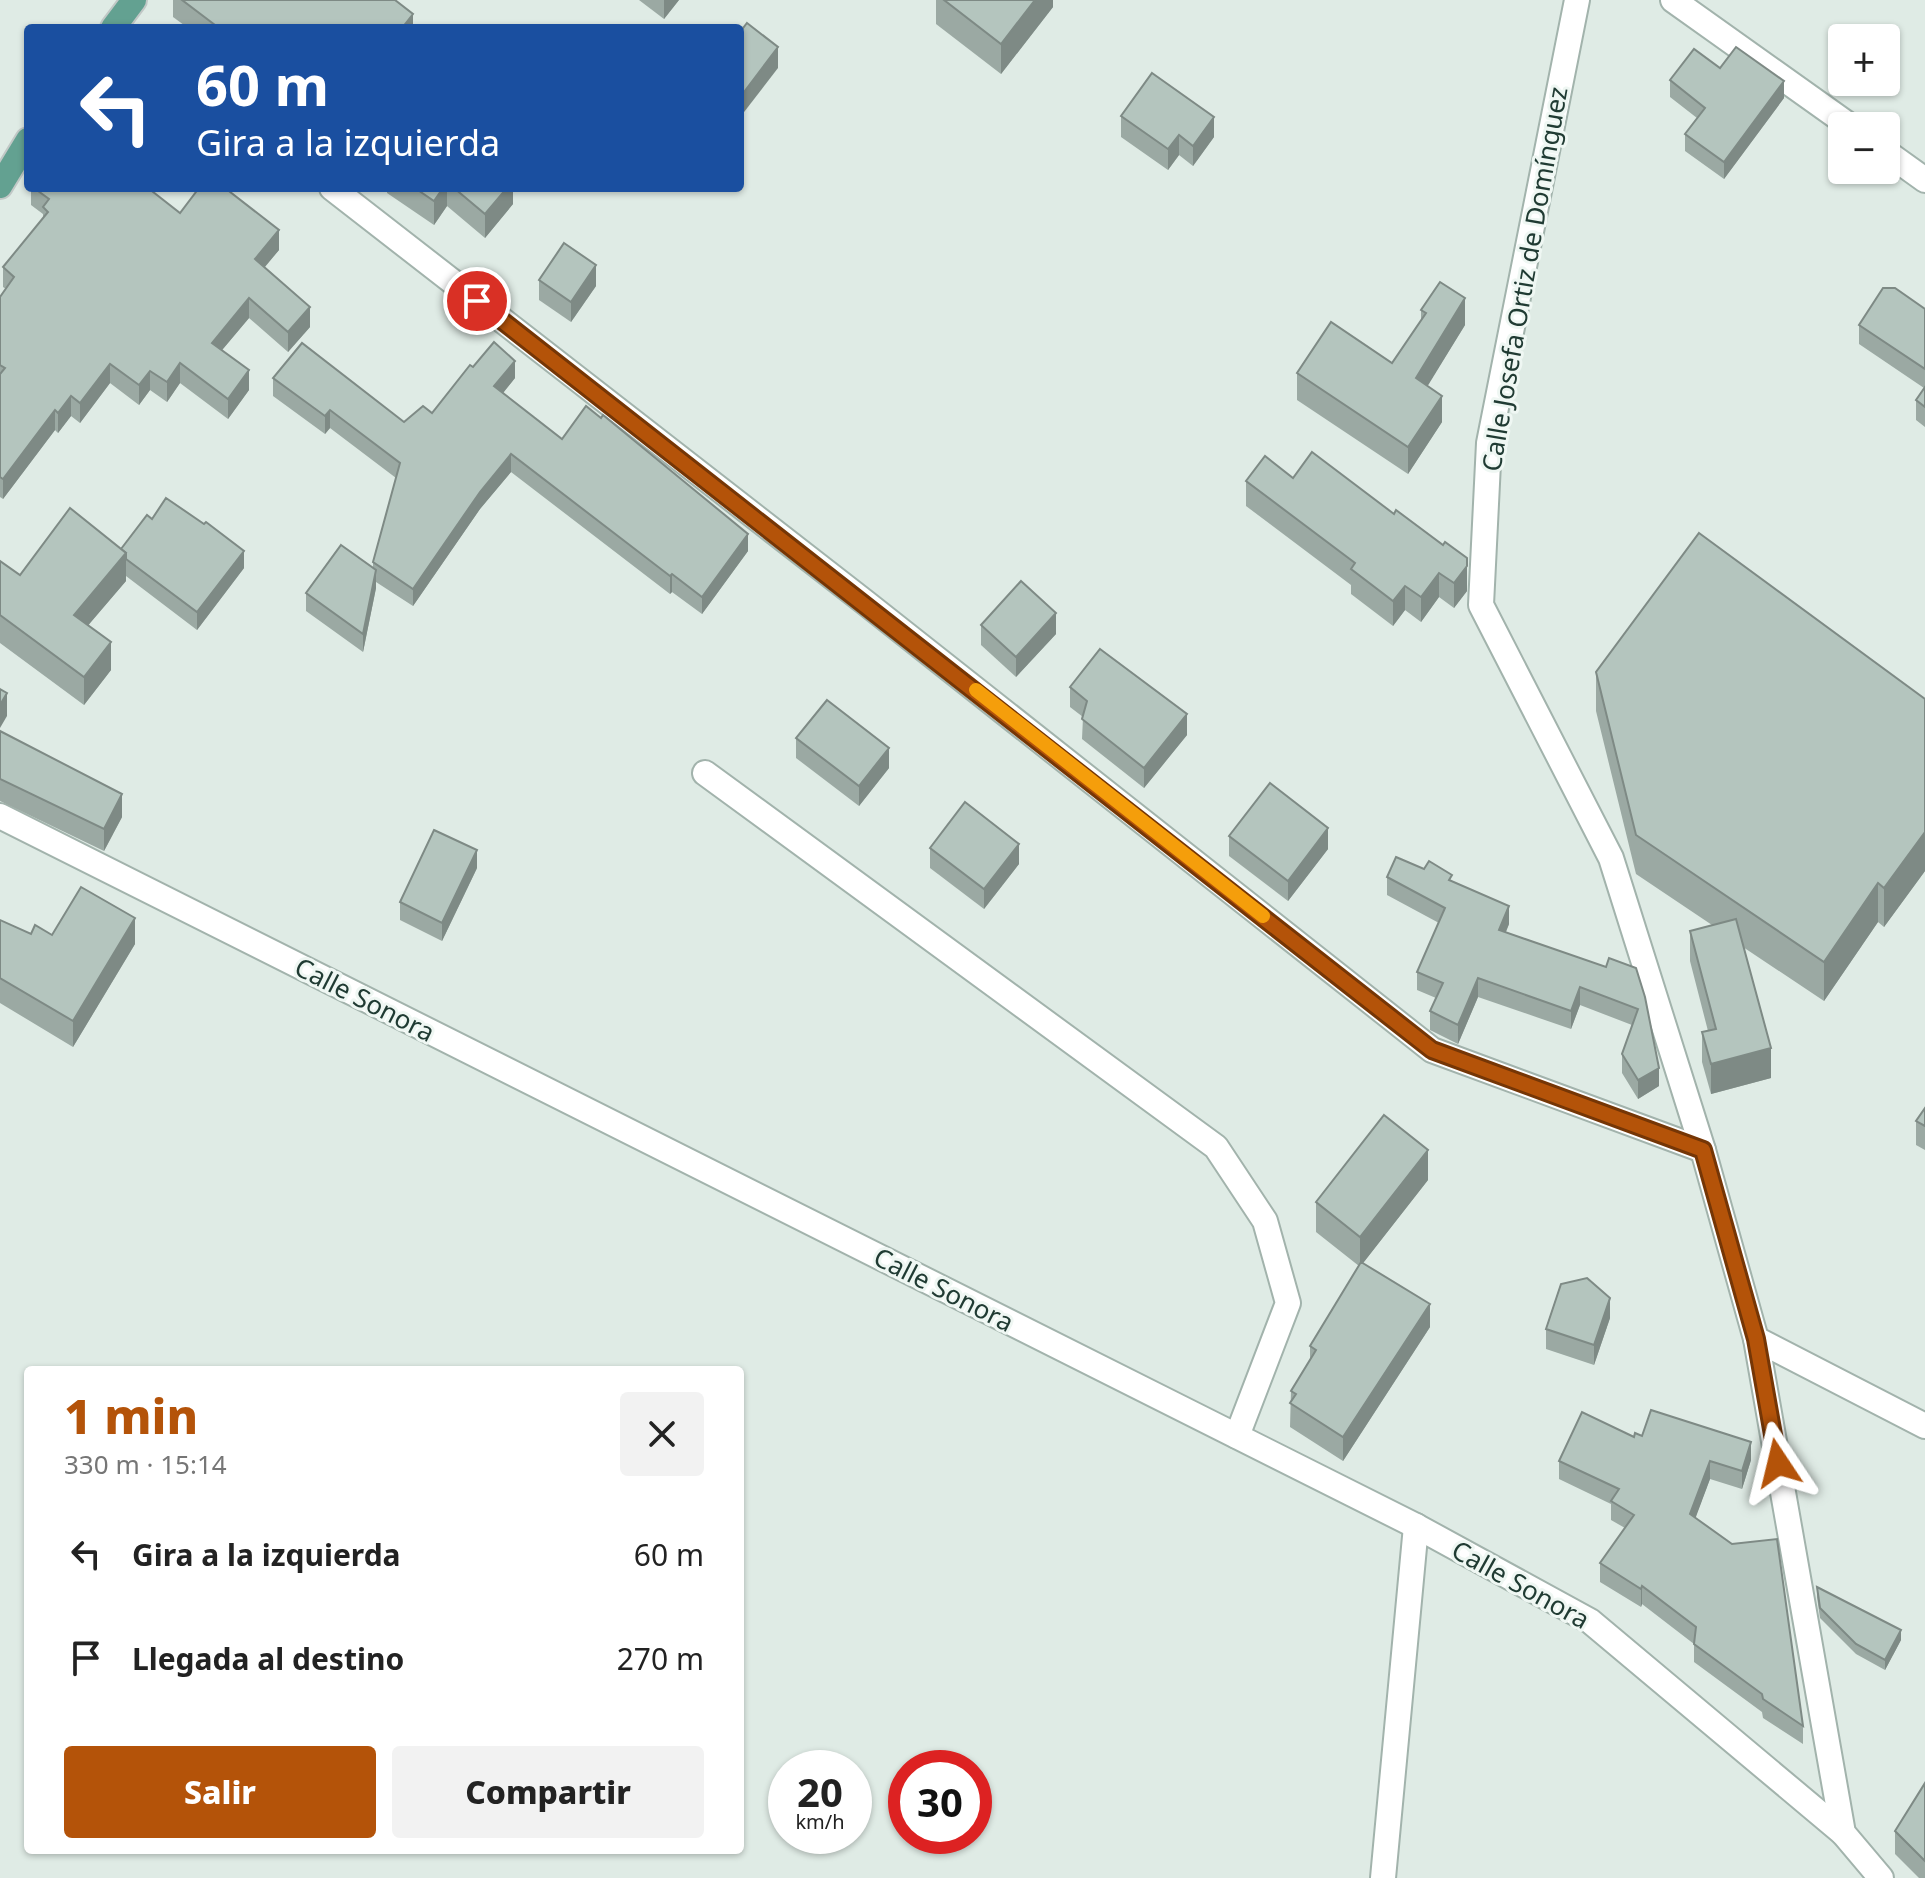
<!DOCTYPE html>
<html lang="es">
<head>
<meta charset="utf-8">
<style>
	:root { --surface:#fff; --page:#f2f2f2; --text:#222; --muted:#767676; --accent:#b45309 }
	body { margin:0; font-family:"Noto Sans",sans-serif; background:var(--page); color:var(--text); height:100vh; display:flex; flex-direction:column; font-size:30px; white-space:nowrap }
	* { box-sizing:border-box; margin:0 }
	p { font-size:26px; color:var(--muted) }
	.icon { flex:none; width:44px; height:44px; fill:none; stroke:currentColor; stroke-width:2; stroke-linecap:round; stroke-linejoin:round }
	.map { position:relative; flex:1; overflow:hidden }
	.panel { position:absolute; left:24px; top:1366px; width:720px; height:488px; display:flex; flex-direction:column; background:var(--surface); border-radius:8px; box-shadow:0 2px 6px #0004 }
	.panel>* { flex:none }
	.top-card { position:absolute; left:24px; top:24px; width:720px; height:168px; border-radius:8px; box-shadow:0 2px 6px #0004; background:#1a4fa0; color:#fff; overflow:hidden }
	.buttons { position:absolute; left:1828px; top:24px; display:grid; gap:16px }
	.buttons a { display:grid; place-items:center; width:72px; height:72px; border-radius:8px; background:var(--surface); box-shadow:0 2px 6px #0004; font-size:40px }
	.speed { position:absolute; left:768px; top:1750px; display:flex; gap:16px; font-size:40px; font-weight:700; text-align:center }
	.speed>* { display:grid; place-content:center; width:104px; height:104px; border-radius:50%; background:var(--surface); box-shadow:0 2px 6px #0004; line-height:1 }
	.speed small { font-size:20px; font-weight:400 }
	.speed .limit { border:12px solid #d22; background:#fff; color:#111 }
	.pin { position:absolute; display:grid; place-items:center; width:68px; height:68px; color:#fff; margin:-34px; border:4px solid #fff; border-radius:50%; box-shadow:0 2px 8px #0007 }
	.me { position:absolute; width:88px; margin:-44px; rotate:350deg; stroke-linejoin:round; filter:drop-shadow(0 0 6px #0008) }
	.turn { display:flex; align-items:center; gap:28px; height:168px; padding:0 40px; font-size:36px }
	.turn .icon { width:104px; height:104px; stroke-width:2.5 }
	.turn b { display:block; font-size:56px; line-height:68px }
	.round { display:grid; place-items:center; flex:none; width:84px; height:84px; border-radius:8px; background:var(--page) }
	.summary { display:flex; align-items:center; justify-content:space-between; height:136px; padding:0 40px }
	h1 { font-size:48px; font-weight:800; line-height:60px; color:var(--accent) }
	.cta { display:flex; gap:16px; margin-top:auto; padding:16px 40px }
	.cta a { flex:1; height:92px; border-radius:8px; background:var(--accent); color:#fff; font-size:32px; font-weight:800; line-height:92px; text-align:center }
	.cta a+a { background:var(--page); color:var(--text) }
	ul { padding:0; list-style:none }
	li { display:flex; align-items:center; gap:24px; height:104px; padding:0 40px }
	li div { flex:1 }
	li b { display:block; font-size:30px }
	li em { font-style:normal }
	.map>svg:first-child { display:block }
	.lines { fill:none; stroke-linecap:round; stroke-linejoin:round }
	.minor-casing { stroke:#a2b3ac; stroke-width:28 }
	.major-casing { stroke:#c1c8c6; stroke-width:28 }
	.minor { stroke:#fff; stroke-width:24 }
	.major { stroke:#63a191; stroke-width:24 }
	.wall { fill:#9ba9a3 }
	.shaded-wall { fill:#7e8a85 }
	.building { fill:#b4c5be; stroke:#7e8a85; stroke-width:2 }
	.route-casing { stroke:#753606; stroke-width:20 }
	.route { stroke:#b45309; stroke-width:14 }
	.slow { stroke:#f59e0b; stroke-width:14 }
	.labels { text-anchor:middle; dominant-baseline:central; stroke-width:6; stroke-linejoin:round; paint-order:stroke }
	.street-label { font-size:26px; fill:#203b33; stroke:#eff7f3 }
</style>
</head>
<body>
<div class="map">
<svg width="1925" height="1878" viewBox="0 0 1925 1878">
	<rect width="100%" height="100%" fill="#dfebe5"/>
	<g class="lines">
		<!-- minor casing -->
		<g class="minor-casing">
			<g id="minor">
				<path d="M 1577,0 L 1489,443 L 1481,605 L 1611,858 L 1703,1150 L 1756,1339 L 1843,1833 L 1881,1878"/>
				<path d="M 1673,0 L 1850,126"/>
				<path d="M 1886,152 L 1925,180"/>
				<path d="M 332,188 L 866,603 L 1432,1050 L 1703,1150"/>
				<path d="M 705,773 L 1216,1147 L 1265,1221 L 1288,1303 L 1237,1436"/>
				<path d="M 0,816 L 1416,1526 L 1590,1621 L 1843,1833"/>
				<path d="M 1756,1339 L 1925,1426"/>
				<path d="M 1383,1878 L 1416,1526"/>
			</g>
		</g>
		<!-- major casing -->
		<g class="major-casing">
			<g id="major">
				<path d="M 113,28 L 134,0"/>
				<path d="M 0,186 L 28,140"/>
			</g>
		</g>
		<!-- minor -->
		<use href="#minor" class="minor"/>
		<!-- major -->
		<use href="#major" class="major"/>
	</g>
	<!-- wall -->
	<g class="wall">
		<path d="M 173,0 L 395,0 L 413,28 L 188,28 L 173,17 Z"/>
		<path d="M 639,0 L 679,0 L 664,19 Z"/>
		<path d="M 936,0 L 1053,0 L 1053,7 L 1001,74 L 936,24 Z"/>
		<path d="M 1720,68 L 1784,98 L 1724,179 L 1685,151 L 1685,134 L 1697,118 L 1670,97 L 1670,80 Z"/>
		<path d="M 1121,116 L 1214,137 L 1193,166 L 1179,155 L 1168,170 L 1121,137 Z"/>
		<path d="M 31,188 L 148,188 L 180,213 L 279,250 L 264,267 L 310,327 L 288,352 L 249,318 L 222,350 L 249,390 L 228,419 L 180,383 L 167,402 L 150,390 L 139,405 L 110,383 L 80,423 L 71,416 L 58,433 L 55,430 L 3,499 L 0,497 L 0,297 L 6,289 L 3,287 L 3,267 L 43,219 L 43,214 L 31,205 Z"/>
		<path d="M 387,188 L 513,188 L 513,204 L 485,238 L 447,206 L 434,225 L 387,193 Z"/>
		<path d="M 539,280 L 596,286 L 571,322 L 539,300 Z"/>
		<path d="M 1925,309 L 1925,427 L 1916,420 L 1916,400 L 1924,388 L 1859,344 L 1859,325 Z"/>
		<path d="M 1421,310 L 1465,325 L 1427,386 L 1442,422 L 1408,474 L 1297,400 L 1297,373 L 1392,363 L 1421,320 Z"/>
		<path d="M 473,367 L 515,378 L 503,393 L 562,439 L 748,551 L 702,614 L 672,592 L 670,594 L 511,472 L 480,509 L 413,606 L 376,582 L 376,588 L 363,652 L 306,611 L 306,593 L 373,568 L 373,562 L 396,478 L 330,428 L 325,434 L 273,396 L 273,378 L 404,422 L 432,413 Z"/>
		<path d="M 1293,478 L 1467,591 L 1454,608 L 1439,597 L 1421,622 L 1405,610 L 1393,626 L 1351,594 L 1351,585 L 1246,506 L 1246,481 Z"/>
		<path d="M 152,519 L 244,568 L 197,630 L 126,576 L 126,581 L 88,625 L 111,670 L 84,705 L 0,643 L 0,561 L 20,575 L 121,549 Z"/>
		<path d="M 981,625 L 1056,634 L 1016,677 L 981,645 Z"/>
		<path d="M 1596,672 L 1925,699 L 1925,871 L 1884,927 L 1878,922 L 1824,1001 L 1743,947 L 1771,1078 L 1711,1094 L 1702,1062 L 1702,1032 L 1708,1031 L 1690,961 L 1690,931 L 1712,925 L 1636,874 L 1596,711 Z"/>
		<path d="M 1070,687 L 1187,735 L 1144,788 L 1082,739 L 1083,717 L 1070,707 Z"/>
		<path d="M 0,731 L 122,817 L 104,851 L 0,801 Z"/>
		<path d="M 796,738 L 889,768 L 859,806 L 796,758 Z"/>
		<path d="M 1229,836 L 1328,849 L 1288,901 L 1229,856 Z"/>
		<path d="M 930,848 L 1019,864 L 984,909 L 930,868 Z"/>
		<path d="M 477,868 L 442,941 L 400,920 L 400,902 Z"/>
		<path d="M 1387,877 L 1452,881 L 1509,924 L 1506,932 L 1606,967 L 1636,968 L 1659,1086 L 1638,1099 L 1622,1073 L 1622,1054 L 1632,1025 L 1580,1005 L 1571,1029 L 1478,997 L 1458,1044 L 1430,1030 L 1430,1011 L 1436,998 L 1417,990 L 1417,972 L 1439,923 L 1387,895 Z"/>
		<path d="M 0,920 L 31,934 L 52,935 L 135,944 L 73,1047 L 0,1003 Z"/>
		<path d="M 1925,1108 L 1925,1150 L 1916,1145 L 1916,1121 Z"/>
		<path d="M 1428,1180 L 1363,1263 L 1430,1327 L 1343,1461 L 1290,1427 L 1291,1391 L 1310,1361 L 1310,1346 L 1359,1266 L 1316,1232 L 1316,1202 Z"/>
		<path d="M 1610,1318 L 1594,1365 L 1546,1349 L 1546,1329 Z"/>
		<path d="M 1642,1436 L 1751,1460 L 1742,1489 L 1710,1479 L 1695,1518 L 1803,1726 L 1803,1744 L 1763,1718 L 1762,1712 L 1694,1662 L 1694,1644 L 1642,1604 L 1641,1607 L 1600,1582 L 1600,1563 L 1625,1528 L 1611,1520 L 1611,1504 L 1559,1479 L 1559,1461 L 1634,1437 Z"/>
		<path d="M 1817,1587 L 1901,1640 L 1885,1670 L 1856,1654 L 1820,1618 L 1817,1597 Z"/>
		<path d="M 1925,1783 L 1925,1878 L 1919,1878 L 1895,1854 L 1895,1831 Z"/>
	</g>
	<!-- shaded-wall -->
	<g class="shaded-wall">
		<path d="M 664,0 L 679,0 L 664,19 Z"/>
		<path d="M 1035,0 L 1053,0 L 1053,7 L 1001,74 L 1001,44 Z"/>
		<path d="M 413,14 L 413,28 L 402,28 Z"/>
		<path d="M 778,47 L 778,68 L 741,116 L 741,96 Z"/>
		<path d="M 1784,81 L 1784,98 L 1724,179 L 1724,162 Z"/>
		<path d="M 1214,117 L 1214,137 L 1193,166 L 1193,146 Z"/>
		<path d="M 1179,135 L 1179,155 L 1168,170 L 1168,149 Z"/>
		<path d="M 443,188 L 447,188 L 447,206 L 434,225 L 434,201 Z"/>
		<path d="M 507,188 L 513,188 L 513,204 L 485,238 L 485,214 Z"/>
		<path d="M 279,230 L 279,250 L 255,279 L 255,259 Z"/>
		<path d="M 596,265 L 596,286 L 571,322 L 571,302 Z"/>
		<path d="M 249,298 L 249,318 L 212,362 L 212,343 Z"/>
		<path d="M 1465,298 L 1465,325 L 1416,405 L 1416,378 Z"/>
		<path d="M 310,307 L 310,327 L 288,352 L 288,332 Z"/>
		<path d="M 515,361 L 515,378 L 494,404 L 494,386 Z"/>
		<path d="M 180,363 L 180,383 L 167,402 L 167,382 Z"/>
		<path d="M 110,364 L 110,383 L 80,423 L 80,403 Z"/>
		<path d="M 249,370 L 249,390 L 228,419 L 228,399 Z"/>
		<path d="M 150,371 L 150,390 L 139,405 L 139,385 Z"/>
		<path d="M 71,396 L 71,416 L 58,433 L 58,413 Z"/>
		<path d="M 1442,396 L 1442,422 L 1408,474 L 1408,447 Z"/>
		<path d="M 55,410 L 55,430 L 3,499 L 3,479 Z"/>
		<path d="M 330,410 L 330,428 L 325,434 L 325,416 Z"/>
		<path d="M 511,454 L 511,472 L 480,509 L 413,606 L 413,589 L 480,492 Z"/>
		<path d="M 748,534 L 748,551 L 702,614 L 702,597 Z"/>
		<path d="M 244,551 L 244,568 L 197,630 L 197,612 Z"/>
		<path d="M 126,553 L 126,581 L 74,642 L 74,615 Z"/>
		<path d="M 1467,558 L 1467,591 L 1454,608 L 1454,583 Z"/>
		<path d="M 376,570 L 376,588 L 363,652 L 363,634 Z"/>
		<path d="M 1439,573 L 1439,597 L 1421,622 L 1421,597 Z"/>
		<path d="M 672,574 L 672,592 L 670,594 L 670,576 Z"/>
		<path d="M 1405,586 L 1405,610 L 1393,626 L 1393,601 Z"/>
		<path d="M 1056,613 L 1056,634 L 1016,677 L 1016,657 Z"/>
		<path d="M 111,642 L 111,670 L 84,705 L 84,677 Z"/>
		<path d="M 7,693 L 7,716 L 0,728 L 0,705 Z"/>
		<path d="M 1187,714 L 1187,735 L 1144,788 L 1144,768 Z"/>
		<path d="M 889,748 L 889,768 L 859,806 L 859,786 Z"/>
		<path d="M 122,794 L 122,817 L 104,851 L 104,829 Z"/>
		<path d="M 1328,828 L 1328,849 L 1288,901 L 1288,881 Z"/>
		<path d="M 1925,832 L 1925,871 L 1884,927 L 1884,888 Z"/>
		<path d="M 1019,844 L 1019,864 L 984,909 L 984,889 Z"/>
		<path d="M 477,850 L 477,868 L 442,941 L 442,923 Z"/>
		<path d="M 1878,883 L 1878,922 L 1824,1001 L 1824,962 Z"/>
		<path d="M 1509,906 L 1509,924 L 1499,948 L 1499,930 Z"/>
		<path d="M 135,918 L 135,944 L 73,1047 L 73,1021 Z"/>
		<path d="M 1478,978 L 1478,997 L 1458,1044 L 1458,1025 Z"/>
		<path d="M 1580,987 L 1580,1005 L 1571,1029 L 1571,1011 Z"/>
		<path d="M 1771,1048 L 1771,1078 L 1711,1094 L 1711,1064 Z"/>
		<path d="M 1659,1068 L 1659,1086 L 1638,1099 L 1638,1080 Z"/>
		<path d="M 1428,1150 L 1428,1180 L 1360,1267 L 1360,1237 Z"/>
		<path d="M 1610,1298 L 1610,1318 L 1594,1365 L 1594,1345 Z"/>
		<path d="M 1430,1304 L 1430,1327 L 1343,1461 L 1343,1437 Z"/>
		<path d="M 1751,1442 L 1751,1460 L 1742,1489 L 1742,1471 Z"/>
		<path d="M 1710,1461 L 1710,1479 L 1690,1533 L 1690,1514 Z"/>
		<path d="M 1642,1586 L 1642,1604 L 1641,1607 L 1641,1589 Z"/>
		<path d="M 1901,1630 L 1901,1640 L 1885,1670 L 1885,1660 Z"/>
	</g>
	<!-- building -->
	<g class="building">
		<path d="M 182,0 L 395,0 L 413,14 L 402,28 L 219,28 Z"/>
		<path d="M 944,0 L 1035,0 L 1001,44 Z"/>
		<path d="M 747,23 L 778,47 L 741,96 L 740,32 Z"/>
		<path d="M 1736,47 L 1784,81 L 1724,162 L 1685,134 L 1705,108 L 1670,80 L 1694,49 L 1720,68 Z"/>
		<path d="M 1152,73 L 1214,117 L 1193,146 L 1179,135 L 1168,149 L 1121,116 Z"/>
		<path d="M 34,188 L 148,188 L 180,213 L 199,188 L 225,188 L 279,230 L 255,259 L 310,307 L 288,332 L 249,298 L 212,343 L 249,370 L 228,399 L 180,363 L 167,382 L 150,371 L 139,385 L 110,364 L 80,403 L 71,396 L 58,413 L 55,410 L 3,479 L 0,477 L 0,374 L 5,368 L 0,365 L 0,297 L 14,277 L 3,267 L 48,212 L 43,207 L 49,199 Z"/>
		<path d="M 415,188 L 443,188 L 434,201 Z"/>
		<path d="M 454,188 L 507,188 L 485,214 Z"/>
		<path d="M 564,243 L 596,265 L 571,302 L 539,280 Z"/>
		<path d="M 1440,282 L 1465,298 L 1416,378 L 1442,396 L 1408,447 L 1297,373 L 1331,322 L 1392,363 L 1426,313 L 1421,310 Z"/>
		<path d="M 1883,288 L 1895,288 L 1925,309 L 1925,369 L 1859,325 Z"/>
		<path d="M 494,342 L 515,361 L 494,386 L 562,439 L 586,406 L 601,418 L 603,415 L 748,534 L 702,597 L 672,574 L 670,576 L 511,454 L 480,492 L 413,589 L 373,562 L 400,463 L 330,410 L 325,416 L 273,378 L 302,343 L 404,422 L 423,406 L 432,413 L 470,365 L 473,367 Z"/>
		<path d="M 1925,387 L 1925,407 L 1916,400 Z"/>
		<path d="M 1312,452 L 1394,514 L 1396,510 L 1443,545 L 1445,542 L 1467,558 L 1467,566 L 1454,583 L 1439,573 L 1421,597 L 1405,586 L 1393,601 L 1351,569 L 1355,563 L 1246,481 L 1265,456 L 1293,478 Z"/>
		<path d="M 166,498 L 204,524 L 206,522 L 244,551 L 197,612 L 126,559 L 126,553 L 121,549 L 147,515 L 152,519 Z"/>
		<path d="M 70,508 L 126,553 L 74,615 L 111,642 L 84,677 L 0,615 L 0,561 L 20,575 Z"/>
		<path d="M 1699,533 L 1925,699 L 1925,832 L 1884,888 L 1878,883 L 1824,962 L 1636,835 L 1596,672 Z"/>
		<path d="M 341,545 L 376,570 L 363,634 L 306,593 Z"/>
		<path d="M 1021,581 L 1056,613 L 1016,657 L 981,625 Z"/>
		<path d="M 1100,649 L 1187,714 L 1144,768 L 1082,719 L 1087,701 L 1070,687 Z"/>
		<path d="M 0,689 L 7,693 L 0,705 Z"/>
		<path d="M 827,700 L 889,748 L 859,786 L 796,738 Z"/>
		<path d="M 0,731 L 122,794 L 104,829 L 0,779 Z"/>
		<path d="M 1270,783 L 1328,828 L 1288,881 L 1229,836 Z"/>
		<path d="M 965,802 L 1019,844 L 984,889 L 930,848 Z"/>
		<path d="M 434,830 L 477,850 L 442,923 L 400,902 Z"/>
		<path d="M 1396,857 L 1424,869 L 1429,861 L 1452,875 L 1449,880 L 1509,906 L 1499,930 L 1606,967 L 1609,958 L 1636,968 L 1645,997 L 1659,1068 L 1638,1080 L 1622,1054 L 1638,1009 L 1580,987 L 1571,1011 L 1478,978 L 1458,1025 L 1430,1011 L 1443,983 L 1417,972 L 1445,908 L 1387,877 Z"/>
		<path d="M 81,887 L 135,918 L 73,1021 L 0,978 L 0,920 L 31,934 L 35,925 L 52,935 Z"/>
		<path d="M 1736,919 L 1771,1048 L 1711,1064 L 1702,1032 L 1716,1029 L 1690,931 Z"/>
		<path d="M 1925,1108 L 1925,1126 L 1916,1121 Z"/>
		<path d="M 1384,1115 L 1428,1150 L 1360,1237 L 1316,1202 Z"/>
		<path d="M 1361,1262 L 1430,1304 L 1343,1437 L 1290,1403 L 1296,1394 L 1291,1391 L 1316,1350 L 1310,1346 Z"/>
		<path d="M 1587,1278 L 1610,1298 L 1594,1345 L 1546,1329 L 1561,1284 Z"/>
		<path d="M 1651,1410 L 1751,1442 L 1742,1471 L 1710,1461 L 1690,1514 L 1732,1544 L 1777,1539 L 1803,1726 L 1763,1699 L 1762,1694 L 1694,1644 L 1696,1627 L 1642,1586 L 1641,1589 L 1600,1563 L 1634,1515 L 1611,1501 L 1619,1489 L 1559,1461 L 1582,1412 L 1634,1437 L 1635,1433 L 1642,1436 Z"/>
		<path d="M 1817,1587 L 1901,1630 L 1885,1660 L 1856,1644 L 1820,1608 Z"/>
		<path d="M 1925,1783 L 1925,1861 L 1895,1831 Z"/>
	</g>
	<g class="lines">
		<!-- route casing -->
		<g class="route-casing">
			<path id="route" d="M 477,301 L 1432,1050 L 1703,1150 L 1756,1339 L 1778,1463"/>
		</g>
		<!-- route -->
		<use href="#route" class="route"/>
		<!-- slow -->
		<path class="slow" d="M 976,690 L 1263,916"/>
	</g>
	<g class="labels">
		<!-- street labels -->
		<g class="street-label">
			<text transform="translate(1524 279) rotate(-80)">Calle Josefa Ortiz de Domínguez</text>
			<text transform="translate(365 999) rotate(27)">Calle Sonora</text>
			<text transform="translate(944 1289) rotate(27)">Calle Sonora</text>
			<text transform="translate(1521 1584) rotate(29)">Calle Sonora</text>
		</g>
	</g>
</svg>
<div class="buttons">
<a>+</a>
<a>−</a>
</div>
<div class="speed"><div>20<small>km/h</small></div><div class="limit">30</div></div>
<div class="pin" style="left:477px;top:301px;background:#d93025"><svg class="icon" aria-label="arrive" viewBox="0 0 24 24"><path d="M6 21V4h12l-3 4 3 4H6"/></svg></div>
<svg class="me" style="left:1778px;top:1463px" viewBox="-20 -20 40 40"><path d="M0-17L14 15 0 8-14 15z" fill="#b45309" stroke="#fff" stroke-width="4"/></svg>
<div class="top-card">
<div class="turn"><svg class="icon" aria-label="left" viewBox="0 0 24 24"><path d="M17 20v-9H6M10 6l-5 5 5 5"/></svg><div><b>60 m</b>Gira a la izquierda</div></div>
</div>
<section class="panel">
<div class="summary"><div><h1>1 min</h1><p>330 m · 15:14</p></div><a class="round"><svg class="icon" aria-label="close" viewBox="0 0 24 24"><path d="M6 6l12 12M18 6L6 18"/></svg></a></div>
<ul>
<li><svg class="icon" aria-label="left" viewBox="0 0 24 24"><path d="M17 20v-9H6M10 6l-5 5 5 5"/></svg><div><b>Gira a la izquierda</b></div><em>60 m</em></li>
<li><svg class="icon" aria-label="arrive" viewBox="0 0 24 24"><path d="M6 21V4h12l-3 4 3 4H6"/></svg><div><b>Llegada al destino</b></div><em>270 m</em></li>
</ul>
<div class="cta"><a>Salir</a><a>Compartir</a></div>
</section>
</div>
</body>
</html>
